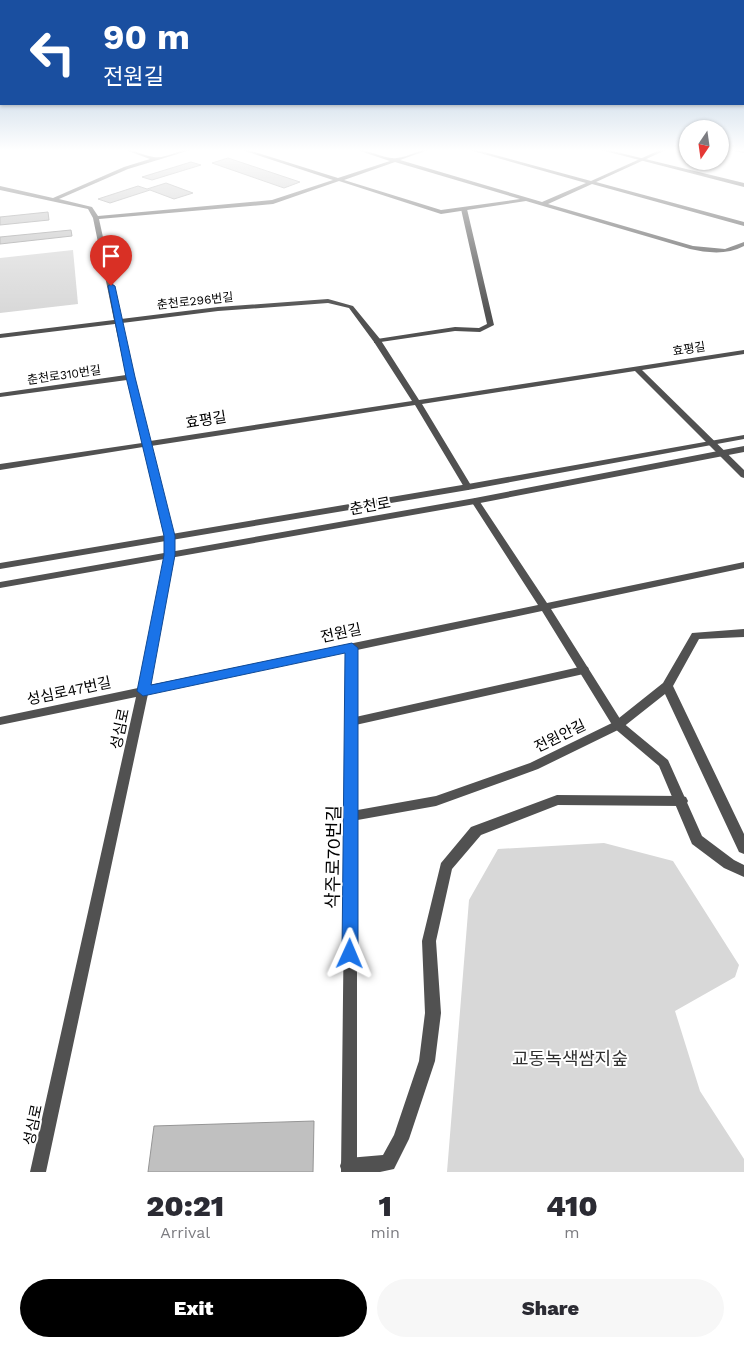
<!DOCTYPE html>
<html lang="en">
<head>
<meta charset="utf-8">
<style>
	:root { --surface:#fff; --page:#f7f7f7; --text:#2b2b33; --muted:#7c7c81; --accent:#000 }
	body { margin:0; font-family:"Work Sans","Noto Sans KR",sans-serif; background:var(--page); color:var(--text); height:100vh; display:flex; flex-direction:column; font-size:19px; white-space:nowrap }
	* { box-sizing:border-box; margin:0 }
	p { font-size:16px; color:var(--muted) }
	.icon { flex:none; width:28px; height:28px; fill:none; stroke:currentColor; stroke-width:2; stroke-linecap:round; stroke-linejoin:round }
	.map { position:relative; height:1172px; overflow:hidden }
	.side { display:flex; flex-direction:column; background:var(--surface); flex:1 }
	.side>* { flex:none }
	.guide { position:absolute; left:0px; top:0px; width:745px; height:105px; box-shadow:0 1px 4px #0004; background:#1a4fa0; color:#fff; overflow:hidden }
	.needle { width:32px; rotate:193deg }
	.fabs { position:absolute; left:679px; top:120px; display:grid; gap:10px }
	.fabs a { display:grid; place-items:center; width:50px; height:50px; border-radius:50%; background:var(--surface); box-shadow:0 1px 4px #0004; font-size:25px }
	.pin { position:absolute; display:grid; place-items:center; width:42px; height:42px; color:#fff; margin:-51px -21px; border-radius:50% 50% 50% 0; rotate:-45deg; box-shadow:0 0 5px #0007 }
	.pin .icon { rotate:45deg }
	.me { position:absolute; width:55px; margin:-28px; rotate:1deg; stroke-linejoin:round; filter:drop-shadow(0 0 4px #0008) }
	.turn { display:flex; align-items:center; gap:18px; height:105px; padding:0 20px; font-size:22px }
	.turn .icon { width:65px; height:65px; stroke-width:2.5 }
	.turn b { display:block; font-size:35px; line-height:42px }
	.eta { display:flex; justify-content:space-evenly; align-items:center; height:85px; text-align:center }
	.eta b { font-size:30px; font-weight:800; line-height:35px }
	.action { display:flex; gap:10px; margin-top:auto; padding:10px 20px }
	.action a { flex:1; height:58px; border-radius:30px; background:var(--accent); color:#fff; font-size:20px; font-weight:800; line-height:58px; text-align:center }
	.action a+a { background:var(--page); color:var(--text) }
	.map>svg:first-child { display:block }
	.green { fill:#d8d8d8 }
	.building { fill:#c0c0c0; stroke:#959595 }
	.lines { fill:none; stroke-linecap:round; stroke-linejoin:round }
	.service { fill:#515151; fill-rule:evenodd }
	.minor { fill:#515151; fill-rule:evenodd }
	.tertiary { fill:#515151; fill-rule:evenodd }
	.route { fill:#1a73e8; stroke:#114b97 }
	.labels { text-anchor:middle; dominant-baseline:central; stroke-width:4; stroke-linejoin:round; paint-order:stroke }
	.far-street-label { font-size:12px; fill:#000; stroke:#fff }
	.street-label { font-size:15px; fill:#000; stroke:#fff }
	.near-street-label { font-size:18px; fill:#000; stroke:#fff }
	.near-park-label { font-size:18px; fill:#2f2f2f; stroke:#fff }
</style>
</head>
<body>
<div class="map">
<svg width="744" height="1172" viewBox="0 0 744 1172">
	<rect width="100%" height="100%" fill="#fff"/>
	<!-- green -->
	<g class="green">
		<path d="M 73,250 L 78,304 L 0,313 L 0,258 Z"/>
		<path d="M 604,843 L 673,861 L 739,965 L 735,977 L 675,1011 L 700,1091 L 744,1159 L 744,1172 L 447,1172 L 469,900 L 498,849 Z"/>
	</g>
	<!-- building -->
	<g class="building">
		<path d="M 228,158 L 300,182 L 284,188 L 212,163 Z"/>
		<path d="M 191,162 L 201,165 L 152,180 L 142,177 Z"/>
		<path d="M 166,183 L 193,193 L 174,199 L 150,190 L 110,203 L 98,199 L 138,186 L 147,189 Z"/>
		<path d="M 48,212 L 49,220 L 0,225 L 0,217 Z"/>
		<path d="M 71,230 L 72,236 L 0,244 L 0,237 Z"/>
		<path d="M 314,1121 L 313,1172 L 148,1172 L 154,1126 Z"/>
	</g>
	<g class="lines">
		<!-- service -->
		<g class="service">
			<path d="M 464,207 L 467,209 L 494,325 L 480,332 L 455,331 L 374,343 L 374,339 L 377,339 L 455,327 L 479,328 L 487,324 L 461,209 Z"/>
			<path d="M 744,629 L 744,637 L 699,639 L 673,686 L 744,834 L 744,854 L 739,852 L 665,694 L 622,728 L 538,769 L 436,806 L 352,821 L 347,820 L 346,816 L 347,812 L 352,811 L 436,796 L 530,763 L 614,722 L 663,683 L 692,633 Z"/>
			<path d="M 584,666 L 588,667 L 589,670 L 588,673 L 351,726 L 347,725 L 345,722 L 347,719 L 351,718 Z"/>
			<path d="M 557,795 L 682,796 L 686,797 L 688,801 L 686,805 L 682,806 L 558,805 L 481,835 L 452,869 L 436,941 L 441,1013 L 435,1061 L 409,1139 L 394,1169 L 380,1172 L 342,1172 L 340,1166 L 342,1160 L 348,1158 L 383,1155 L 394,1135 L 419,1061 L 425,1013 L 422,941 L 441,863 L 471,827 Z"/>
		</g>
		<!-- minor -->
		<g class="minor">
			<path d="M 123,149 C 134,149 143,156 154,157 C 166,159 181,148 194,149 L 128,169 L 59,199 L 92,207 L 98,216 L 272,200 L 333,180 L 239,149 L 245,149 L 338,178 L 390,161 L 354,149 C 367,149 386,160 397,158 C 409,157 419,149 431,149 L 400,160 L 542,202 L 586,183 L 466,149 L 473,149 L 591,181 L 662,149 L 668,149 L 596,182 L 744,222 L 744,226 L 592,184 L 548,204 L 693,246 L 725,249 L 744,242 L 744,246 C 727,255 708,253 690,249 L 526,201 L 441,214 L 339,181 L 273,204 L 99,219 L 121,319 L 218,307 L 328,299 L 353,306 L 380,339 L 419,400 L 744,350 L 744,354 L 642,370 L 744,470 L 744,478 L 741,477 L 635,371 L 422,404 L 472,487 L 468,490 L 464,487 L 415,405 L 151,446 L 174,536 L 175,555 L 150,685 L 538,605 L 471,501 L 475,498 L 478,499 L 547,603 L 744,562 L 744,568 L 551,609 L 622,722 L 668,760 L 702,836 L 734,860 L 744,865 L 744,877 L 724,868 L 692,844 L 659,766 L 614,728 L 542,611 L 357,650 L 357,1172 L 341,1172 L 347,652 L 148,694 L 46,1172 L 30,1172 L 136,697 L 0,725 L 0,717 L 138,688 L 165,555 L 164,536 L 143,447 L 0,470 L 0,464 L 142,443 L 127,380 L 0,397 L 0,393 L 126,375 L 115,324 L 0,338 L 0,334 L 114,320 L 93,218 L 88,209 L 0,190 L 0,186 L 53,198 L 124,167 L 150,159 ZM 395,162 L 520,199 L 441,210 L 344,180 ZM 328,303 L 349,308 L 374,342 L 412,401 L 150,441 L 122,323 L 218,311 Z"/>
			<path d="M 728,149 L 744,151 L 744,153 L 728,150 Z"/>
		</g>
		<!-- tertiary -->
		<g class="tertiary">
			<path d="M 597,149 L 604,149 L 744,183 L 744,187 Z"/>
			<path d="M 744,435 L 744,439 L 468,490 L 0,569 L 0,563 L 468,484 Z"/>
			<path d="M 744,446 L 744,452 L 475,504 L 0,588 L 0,582 L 475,498 Z"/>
		</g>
	</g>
	<!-- sky -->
	<linearGradient id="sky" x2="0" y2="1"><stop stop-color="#8baccb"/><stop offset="0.48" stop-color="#fff"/><stop offset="1" stop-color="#fff" stop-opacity="0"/></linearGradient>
	<rect width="744" height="313" fill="url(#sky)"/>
	<!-- route -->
	<path class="route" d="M 111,284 L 115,286 L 135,377 L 175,536 L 175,555 L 151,685 L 352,643 L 358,648 L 358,954 L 356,959 L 350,962 L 344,959 L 342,954 L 345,653 L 143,696 L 137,691 L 164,555 L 164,536 L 126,377 L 108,286 Z"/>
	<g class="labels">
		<!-- far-street labels -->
		<g class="far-street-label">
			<text transform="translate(195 301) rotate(-6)">춘천로296번길</text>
			<text transform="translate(689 349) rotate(-9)">효평길</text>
			<text transform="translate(64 375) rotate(-8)">춘천로310번길</text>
		</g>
		<!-- street labels -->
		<g class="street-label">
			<text transform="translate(206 420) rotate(-9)">효평길</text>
			<text transform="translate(370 506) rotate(-10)">춘천로</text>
			<text transform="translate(341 633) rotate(-12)">전원길</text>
			<text transform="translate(69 691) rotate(-12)">성심로47번길</text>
			<text transform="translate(120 729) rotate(-78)">성심로</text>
			<text transform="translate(560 736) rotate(-26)">전원안길</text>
			<text transform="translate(33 1125) rotate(-78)">성심로</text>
		</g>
		<!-- near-street labels -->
		<g class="near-street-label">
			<text transform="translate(333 857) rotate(-89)">삭주로70번길</text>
		</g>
		<!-- near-park labels -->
		<g class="near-park-label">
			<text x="570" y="1058">교동녹색쌈지숲</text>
		</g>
	</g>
</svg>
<div class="fabs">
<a><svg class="needle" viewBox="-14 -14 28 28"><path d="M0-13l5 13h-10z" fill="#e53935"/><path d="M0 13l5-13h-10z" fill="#7c7c81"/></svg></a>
</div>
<div class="pin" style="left:111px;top:286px;background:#d93025"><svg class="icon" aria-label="arrive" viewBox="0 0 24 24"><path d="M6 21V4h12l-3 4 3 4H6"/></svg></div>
<svg class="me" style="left:350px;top:954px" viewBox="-20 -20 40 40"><path d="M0-17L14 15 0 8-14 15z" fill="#1a73e8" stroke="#fff" stroke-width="4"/></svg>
<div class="guide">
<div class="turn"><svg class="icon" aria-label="left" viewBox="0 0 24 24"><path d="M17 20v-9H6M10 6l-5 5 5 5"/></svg><div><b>90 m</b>전원길</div></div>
</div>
</div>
<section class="side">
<div class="eta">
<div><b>20:21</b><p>Arrival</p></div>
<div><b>1</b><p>min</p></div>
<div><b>410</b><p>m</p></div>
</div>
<div class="action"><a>Exit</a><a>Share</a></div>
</section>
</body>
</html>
